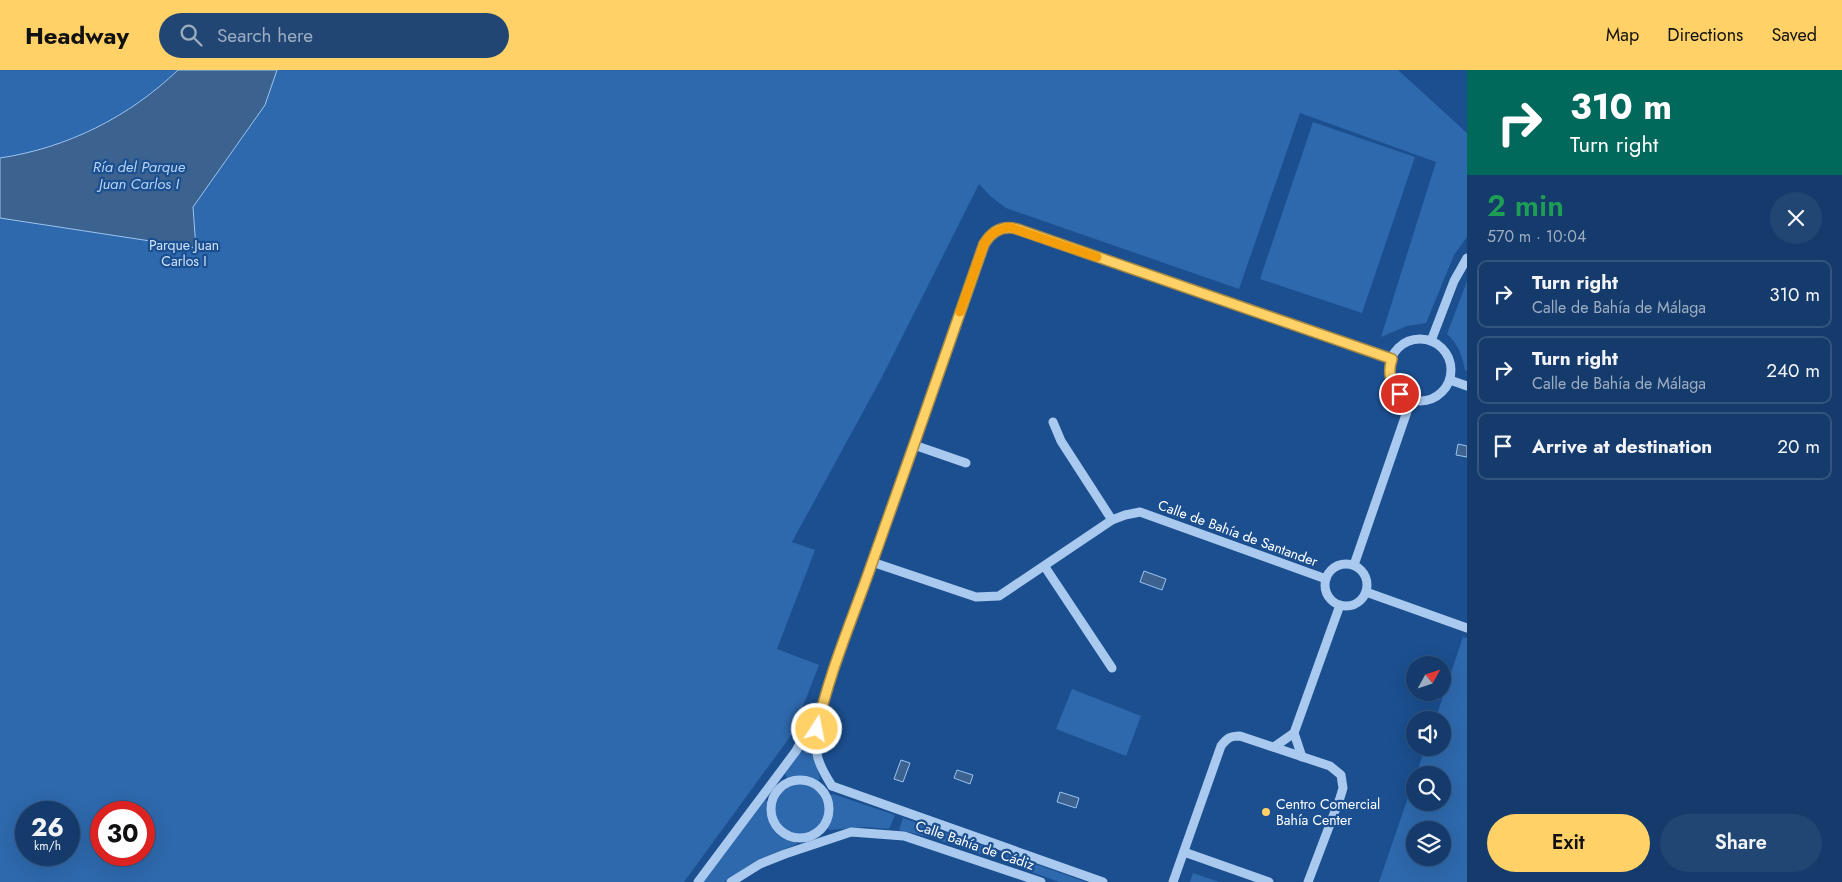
<!DOCTYPE html>
<html lang="en">
<head>
<meta charset="utf-8">
<style>
	:root { --surface:#143b6b; --page:#214673; --text:#f1f3f6; --muted:#9dadc1; --line:#33557e; --accent:#ffd166 }
	body { margin:0; font-family:Jost,sans-serif; background:var(--page); color:var(--text); height:100vh; display:flex; flex-direction:column; font-size:19px; white-space:nowrap }
	* { box-sizing:border-box; margin:0 }
	p { font-size:16px; color:var(--muted) }
	.icon { flex:none; width:28px; height:28px; fill:none; stroke:currentColor; stroke-width:2; stroke-linecap:round; stroke-linejoin:round }
	.map { position:relative; flex:1; overflow:hidden }
	.side { display:flex; flex-direction:column; background:var(--surface); width:375px }
	.side>* { flex:none }
	.guide { background:#00695c; color:#fff; overflow:hidden }
	.needle { width:32px; rotate:50deg }
	.tools { position:absolute; left:1406px; top:586px; display:grid; gap:10px }
	.tools a { display:grid; place-items:center; width:45px; height:45px; border-radius:50%; background:var(--surface); box-shadow:0 5px 20px #0002,0 0 0 1px var(--line); font-size:25px }
	.speed { position:absolute; left:15px; top:731px; display:flex; gap:10px; font-size:25px; font-weight:700; text-align:center }
	.speed>* { display:grid; place-content:center; width:65px; height:65px; border-radius:50%; background:var(--surface); box-shadow:0 5px 20px #0002,0 0 0 1px var(--line); line-height:1 }
	.speed small { font-size:12px; font-weight:400 }
	.speed .limit { border:8px solid #d22; background:#fff; color:#111 }
	.pin { position:absolute; display:grid; place-items:center; width:42px; height:42px; color:#fff; margin:-21px; border:2px solid #fff; border-radius:50%; box-shadow:0 1px 5px #0007 }
	.me { position:absolute; width:55px; margin:-28px; rotate:11deg; stroke-linejoin:round; filter:drop-shadow(0 0 4px #0008) }
	.turn { display:flex; align-items:center; gap:18px; height:105px; padding:0 20px; font-size:22px }
	.turn .icon { width:65px; height:65px; stroke-width:2.5 }
	.turn b { display:block; font-size:35px; line-height:42px }
	.round { display:grid; place-items:center; flex:none; width:52px; height:52px; border-radius:26px; background:var(--page) }
	.headline { display:flex; align-items:center; justify-content:space-between; height:85px; padding:0 20px }
	h1 { font-size:30px; font-weight:600; line-height:38px; color:#1e9e55 }
	.cta { display:flex; gap:10px; margin-top:auto; padding:10px 20px }
	.cta a { flex:1; height:58px; border-radius:30px; background:var(--accent); color:#111; font-size:20px; font-weight:600; line-height:58px; text-align:center }
	.cta a+a { background:var(--page); color:var(--text) }
	ul { padding:0; list-style:none }
	li { display:flex; align-items:center; gap:15px; height:68px; margin:0 10px 8px; padding:0 10px; border:2px solid var(--line); border-radius:10px }
	li div { flex:1 }
	li b { display:block; font-size:19px }
	li em { font-style:normal }
	header { display:flex; align-items:center; gap:30px; box-sizing:border-box; height:70px; padding:0 25px; background:var(--accent); color:#111 }
	header strong { font-size:24px }
	nav { display:flex; gap:28px; margin-inline-start:auto; font-size:18px }
	.search { width:350px; height:45px; background:var(--page); display:flex; align-items:center; gap:12px; box-sizing:border-box; padding:0 18px; border-radius:28px; color:var(--muted); font-size:19px }
	main { display:flex; flex:1; min-height:0 }
	.map>svg:first-child { display:block }
	.green { fill:#2e69ad; fill-rule:evenodd }
	.water { fill:#3c6290; stroke:#9cc4f0 }
	.lines { fill:none; stroke-linecap:round; stroke-linejoin:round }
	.minor { stroke:#a9c9ee; stroke-width:9 }
	.route-casing { stroke:#a68842; stroke-width:12 }
	.route { stroke:#ffd166; stroke-width:9 }
	.slow { stroke:#f59e0b; stroke-width:9 }
	.poi-dot { fill:#ffd166; stroke:#1b4f8f; stroke-width:2 }
	.labels { text-anchor:middle; dominant-baseline:central; stroke-width:4.5; stroke-linejoin:round; paint-order:stroke }
	.park-label { font-size:14px; fill:#cfe3fa; stroke:#1b4f8f }
	.street-label { font-size:14px; fill:#fff; stroke:#1b4f8f }
	.poi-label { font-size:14px; fill:#fff; stroke:#1b4f8f; text-anchor:start }
	.water-label { font-size:15px; font-style:italic; fill:#b5d3f5; stroke:#1b4f8f }
</style>
</head>
<body>
<header>
<strong>Headway</strong>
<div class="search"><svg class="icon" aria-label="search" viewBox="0 0 24 24"><circle cx="10" cy="10" r="6"/><path d="M15 15l6 6"/></svg>Search here</div>
<nav><a>Map</a><a>Directions</a><a>Saved</a></nav>
</header>
<main>
<div class="map">
<svg width="1467" height="812" viewBox="0 0 1467 812">
	<rect width="100%" height="100%" fill="#1b4f8f"/>
	<!-- green -->
	<g class="green">
		<path d="M 0,0 L 1398,0 L 1467,63 L 1467,167 L 1454,185 L 1426,253 L 1407,256 L 1381,267 L 1436,92 L 1300,43 L 1239,219 L 1006,138 L 990,126 L 979,114 L 882,307 L 792,472 L 815,480 L 777,579 L 819,595 L 792,664 L 684,812 L 0,812 ZM 26,742 L 69,742 L 69,785 L 26,785 ZM 101,742 L 144,742 L 144,785 L 101,785 Z"/>
		<path d="M 1313,52 L 1415,87 L 1362,243 L 1260,209 Z"/>
		<path d="M 1467,211 L 1467,301 L 1465,300 C 1462,285 1458,274 1447,264 Z"/>
		<path d="M 1463,567 L 1467,568 L 1467,812 L 1379,812 L 1415,707 L 1415,732 L 1442,732 L 1442,705 L 1416,705 L 1425,678 L 1442,678 L 1442,650 L 1435,650 ZM 1415,760 L 1442,760 L 1442,788 L 1415,788 Z"/>
		<path d="M 1072,619 L 1141,646 L 1126,686 L 1056,659 Z"/>
		<path d="M 806,669 L 811,671 L 820,709 L 815,711 L 805,707 L 787,708 L 785,704 Z"/>
		<circle cx="800" cy="739" r="25"/>
		<path d="M 833,724 L 895,745 L 889,759 L 866,757 L 829,760 L 827,755 L 832,740 L 830,726 Z"/>
		<path d="M 765,730 L 769,732 C 766,752 777,766 796,771 L 797,774 L 760,789 L 724,812 L 702,812 Z"/>
		<path d="M 903,748 L 998,781 L 995,789 L 929,767 L 899,760 Z"/>
		<path d="M 1007,784 L 1086,812 L 1059,812 L 1004,792 Z"/>
		<path d="M 1193,803 L 1219,812 L 1190,812 Z"/>
	</g>
	<!-- water -->
	<g class="water">
		<path d="M 178,0 L 277,0 L 265,35 L 193,137 L 196,178 L 0,148 L 0,88 C 67,78 129,47 178,0 Z"/>
		<path d="M 1458,374 L 1467,376 L 1467,387 L 1456,385 Z"/>
		<path d="M 1144,501 L 1166,509 L 1162,520 L 1140,512 Z"/>
		<path d="M 901,690 L 910,693 L 903,712 L 894,709 Z"/>
		<path d="M 957,700 L 973,705 L 970,714 L 954,708 Z"/>
		<path d="M 1060,722 L 1079,728 L 1076,738 L 1057,732 Z"/>
	</g>
	<g class="lines">
		<!-- minor -->
		<g class="minor">
			<circle cx="1420" cy="300" r="31"/>
			<path d="M 1431,271 L 1454,211 L 1467,188"/>
			<path d="M 1450,310 L 1467,316"/>
			<path d="M 1053,352 L 1061,371 L 1112,450"/>
			<path d="M 914,375 L 966,393"/>
			<path d="M 872,492 L 976,527 L 999,526 L 1112,450 L 1125,445 L 1140,442 L 1326,509"/>
			<circle cx="1346" cy="515" r="21"/>
			<path d="M 1354,495 L 1411,330"/>
			<path d="M 1045,497 L 1112,598"/>
			<path d="M 1366,522 L 1467,558"/>
			<path d="M 1294,663 L 1302,687"/>
			<path d="M 1274,677 L 1294,663 L 1340,535"/>
			<circle cx="800" cy="739" r="29"/>
			<path d="M 832,716 C 826,706 819,696 817,684 C 814,668 819,649 822,634 L 984,174 C 991,161 1003,155 1017,159 L 1392,289"/>
			<path d="M 832,716 L 1103,812"/>
			<path d="M 1184,782 L 1269,812"/>
			<path d="M 698,812 L 796,681 L 818,640"/>
			<path d="M 731,812 L 760,794 L 785,784 L 851,762 L 904,766 L 1041,812"/>
			<path d="M 1173,812 L 1221,676 C 1227,668 1230,666 1240,666 L 1330,696 L 1341,705 L 1343,718 L 1340,728 L 1308,812"/>
		</g>
	</g>
	<g class="lines">
		<!-- route casing -->
		<g class="route-casing">
			<path id="route" d="M 817,659 C 829,602 853,548 872,493 C 910,387 947,280 984,174 C 992,161 1003,155 1017,159 L 1392,289 C 1387,303 1391,313 1400,324"/>
		</g>
		<!-- route -->
		<use href="#route" class="route"/>
		<!-- slow -->
		<path class="slow" d="M 960,242 L 984,174 C 990,163 997,160 1009,157 L 1097,187"/>
	</g>
	<!-- markers -->
	<circle class="poi-dot" cx="1266" cy="742" r="5"/>
	<g class="labels">
		<!-- park labels -->
		<g class="park-label">
			<text x="184" y="175">Parque Juan<tspan x="184" dy="16">Carlos I</tspan></text>
		</g>
		<!-- street labels -->
		<g class="street-label">
			<text transform="translate(1238 463) rotate(20)">Calle de Bahía de Santander</text>
			<text transform="translate(975 775) rotate(19)">Calle Bahía de Cádiz</text>
		</g>
		<!-- poi labels -->
		<g class="poi-label">
			<text x="1276" y="734">Centro Comercial<tspan x="1276" dy="16">Bahía Center</tspan></text>
		</g>
		<!-- water labels -->
		<g class="water-label">
			<text x="139" y="97">Ría del Parque<tspan x="139" dy="17">Juan Carlos I</tspan></text>
		</g>
	</g>
</svg>
<div class="tools">
<a><svg class="needle" viewBox="-14 -14 28 28"><path d="M0-13l5 13h-10z" fill="#e53935"/><path d="M0 13l5-13h-10z" fill="#9dadc1"/></svg></a>
<a><svg class="icon" aria-label="sound" viewBox="0 0 24 24"><path d="M4 9h4l5-4v14l-5-4H4zM17 9q2 3 0 6"/></svg></a>
<a><svg class="icon" aria-label="search" viewBox="0 0 24 24"><circle cx="10" cy="10" r="6"/><path d="M15 15l6 6"/></svg></a>
<a><svg class="icon" aria-label="layers" viewBox="0 0 24 24"><path d="M12 4l9 5-9 5-9-5zM3 14l9 5 9-5"/></svg></a>
</div>
<div class="speed"><div>26<small>km/h</small></div><div class="limit">30</div></div>
<div class="pin" style="left:1400px;top:324px;background:#d93025"><svg class="icon" aria-label="arrive" viewBox="0 0 24 24"><path d="M6 21V4h12l-3 4 3 4H6"/></svg></div>
<svg class="me" style="left:817px;top:659px" viewBox="-20 -20 40 40"><circle r="17" fill="#ffd166" stroke="#fff" stroke-width="3"/><path d="M0-11L8 9 0 5-8 9z" fill="#fff"/></svg>
</div>
<section class="side">
<div class="guide">
<div class="turn"><svg class="icon" aria-label="right" viewBox="0 0 24 24"><path d="M7 20v-9h11M14 6l5 5-5 5"/></svg><div><b>310 m</b>Turn right</div></div>
</div>
<div class="headline"><div><h1>2 min</h1><p>570 m · 10:04</p></div><a class="round"><svg class="icon" aria-label="close" viewBox="0 0 24 24"><path d="M6 6l12 12M18 6L6 18"/></svg></a></div>
<ul>
<li><svg class="icon" aria-label="right" viewBox="0 0 24 24"><path d="M7 20v-9h11M14 6l5 5-5 5"/></svg><div><b>Turn right</b><p>Calle de Bahía de Málaga</p></div><em>310 m</em></li>
<li><svg class="icon" aria-label="right" viewBox="0 0 24 24"><path d="M7 20v-9h11M14 6l5 5-5 5"/></svg><div><b>Turn right</b><p>Calle de Bahía de Málaga</p></div><em>240 m</em></li>
<li><svg class="icon" aria-label="arrive" viewBox="0 0 24 24"><path d="M6 21V4h12l-3 4 3 4H6"/></svg><div><b>Arrive at destination</b></div><em>20 m</em></li>
</ul>
<div class="cta"><a>Exit</a><a>Share</a></div>
</section>
</main>
</body>
</html>
